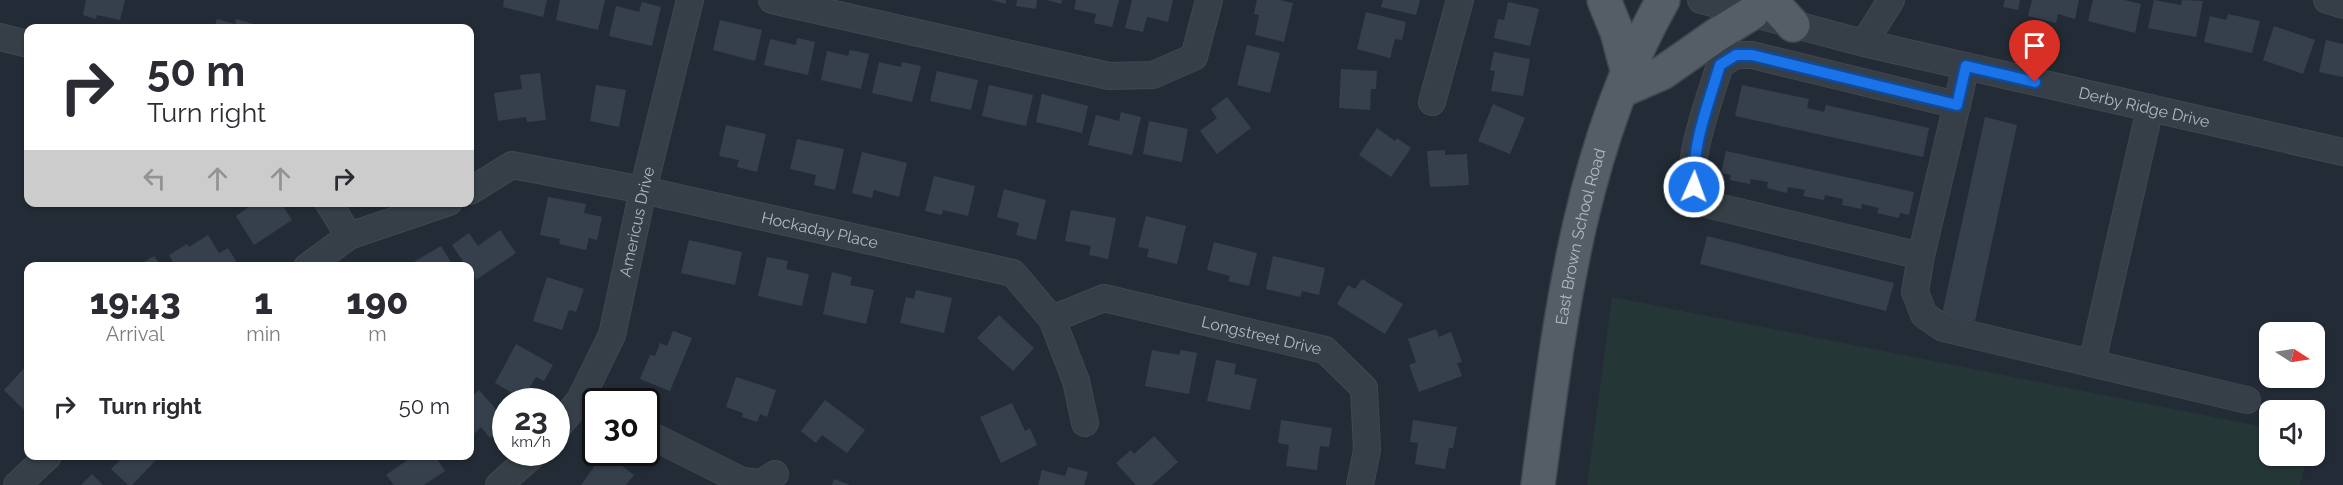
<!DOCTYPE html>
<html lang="en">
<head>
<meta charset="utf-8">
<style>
	:root { --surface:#fff; --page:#f2f2f3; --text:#2b2b33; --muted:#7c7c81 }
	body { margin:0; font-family:Raleway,sans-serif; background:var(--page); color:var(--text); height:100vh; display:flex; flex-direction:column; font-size:22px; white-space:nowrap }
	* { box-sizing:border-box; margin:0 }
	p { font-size:20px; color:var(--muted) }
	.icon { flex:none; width:33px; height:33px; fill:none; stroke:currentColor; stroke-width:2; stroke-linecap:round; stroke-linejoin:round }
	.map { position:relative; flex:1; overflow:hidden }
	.details { position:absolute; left:24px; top:262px; width:450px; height:198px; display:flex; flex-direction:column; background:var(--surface); border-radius:12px; box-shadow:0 2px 4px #0004 }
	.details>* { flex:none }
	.hud { position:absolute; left:24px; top:24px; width:450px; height:183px; border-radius:12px; box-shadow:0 2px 4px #0004; background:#fff; color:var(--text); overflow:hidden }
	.needle { width:39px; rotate:102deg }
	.controls { position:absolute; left:2259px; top:322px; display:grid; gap:12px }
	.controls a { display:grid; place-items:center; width:66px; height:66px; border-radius:12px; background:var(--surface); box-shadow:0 2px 4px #0004; font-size:30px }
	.speed { position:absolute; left:492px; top:388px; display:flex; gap:12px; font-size:30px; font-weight:700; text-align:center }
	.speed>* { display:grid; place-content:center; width:78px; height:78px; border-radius:50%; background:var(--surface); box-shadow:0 2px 4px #0004; line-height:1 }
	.speed small { font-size:15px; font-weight:400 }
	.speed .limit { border:3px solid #111; border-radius:9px; background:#fff; color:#111 }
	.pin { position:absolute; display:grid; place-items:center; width:51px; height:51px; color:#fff; margin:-62px -26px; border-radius:50% 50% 50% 0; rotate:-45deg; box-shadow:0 0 6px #0007 }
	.pin .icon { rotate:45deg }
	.me { position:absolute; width:66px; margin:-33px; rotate:2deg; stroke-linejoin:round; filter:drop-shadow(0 0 4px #0008) }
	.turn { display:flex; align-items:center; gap:21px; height:126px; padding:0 24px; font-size:27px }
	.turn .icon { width:78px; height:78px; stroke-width:2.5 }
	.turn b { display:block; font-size:42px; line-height:51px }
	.lanes { display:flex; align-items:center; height:57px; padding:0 24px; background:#0003; justify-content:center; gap:30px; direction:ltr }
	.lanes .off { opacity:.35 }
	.eta { display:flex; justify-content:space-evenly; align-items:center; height:102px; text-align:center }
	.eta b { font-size:36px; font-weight:800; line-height:42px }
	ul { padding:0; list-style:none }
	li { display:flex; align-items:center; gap:18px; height:84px; padding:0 24px }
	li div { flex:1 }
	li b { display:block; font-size:22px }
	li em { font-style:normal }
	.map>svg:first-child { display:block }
	.green { fill:#253637 }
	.building { fill:#36404d }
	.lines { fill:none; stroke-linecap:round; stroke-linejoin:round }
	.minor-casing { stroke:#404750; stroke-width:28 }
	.major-casing { stroke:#404750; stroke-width:36 }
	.minor { stroke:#363e47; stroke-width:26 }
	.major { stroke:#555d67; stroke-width:33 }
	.route-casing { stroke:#114b97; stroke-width:15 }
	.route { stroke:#1a73e8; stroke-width:10 }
	.labels { text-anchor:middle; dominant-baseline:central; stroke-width:6; stroke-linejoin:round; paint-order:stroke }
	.street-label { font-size:16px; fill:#b1b9c3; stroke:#1c232c }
</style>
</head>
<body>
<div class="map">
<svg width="2343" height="485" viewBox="0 0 2343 485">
	<rect width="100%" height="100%" fill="#232c36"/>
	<!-- green -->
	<path class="green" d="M 1612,297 L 2269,428 L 2270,456 L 2307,456 L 2300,485 L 1587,485 Z"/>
	<!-- building -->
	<g class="building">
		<path d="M 86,0 L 125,0 L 120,20 L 97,15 L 96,19 L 83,15 Z"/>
		<path d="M 504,0 L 547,0 L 543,17 L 503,7 Z"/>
		<path d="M 560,0 L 605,0 L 598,30 L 556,20 Z"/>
		<path d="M 991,0 L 1006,0 L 1006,4 Z"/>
		<path d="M 1017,0 L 1037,0 L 1036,9 L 1016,6 Z"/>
		<path d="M 1047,0 L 1062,0 L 1061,4 Z"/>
		<path d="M 1076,0 L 1119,0 L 1112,27 L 1094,23 L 1096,14 L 1074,9 Z"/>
		<path d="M 1132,0 L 1173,0 L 1168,22 L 1147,17 L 1143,32 L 1125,28 Z"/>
		<path d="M 1257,0 L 1280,0 L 1293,3 L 1284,42 L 1255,35 L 1259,15 L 1254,14 Z"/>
		<path d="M 1383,0 L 1420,0 L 1416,15 L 1381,7 Z"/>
		<path d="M 2005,0 L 2020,0 L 2018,10 L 2003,7 Z"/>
		<path d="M 2032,0 L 2079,0 L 2075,19 L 2058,14 L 2056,23 L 2028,16 Z"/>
		<path d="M 2093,0 L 2124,0 L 2141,4 L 2135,33 L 2088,21 Z"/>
		<path d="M 2154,0 L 2181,5 L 2182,0 L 2203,1 L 2196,37 L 2148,28 Z"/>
		<path d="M 642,2 L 661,7 L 652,46 L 609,36 L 616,6 L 639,12 Z"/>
		<path d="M 1508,2 L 1539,9 L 1530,46 L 1494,38 L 1498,19 L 1504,20 Z"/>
		<path d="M 1366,12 L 1406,22 L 1402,40 L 1395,39 L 1390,58 L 1357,49 Z"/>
		<path d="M 2228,14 L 2260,21 L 2252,53 L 2204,42 L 2210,16 L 2226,20 Z"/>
		<path d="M 217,19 L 235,24 L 236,19 L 264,27 L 264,28 L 214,28 Z"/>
		<path d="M 720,20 L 762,30 L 755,61 L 713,50 Z"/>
		<path d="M 2274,26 L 2315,40 L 2303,74 L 2263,60 Z"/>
		<path d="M 797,38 L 815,42 L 808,75 L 764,65 L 770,39 L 796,45 Z"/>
		<path d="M 2326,40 L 2343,44 L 2343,77 L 2319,72 Z"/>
		<path d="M 1247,45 L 1280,53 L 1270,93 L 1237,85 Z"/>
		<path d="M 850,50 L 869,54 L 861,89 L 821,80 L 827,51 L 848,56 Z"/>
		<path d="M 1494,52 L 1530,59 L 1523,96 L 1491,91 L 1495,71 L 1490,70 Z"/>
		<path d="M 879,62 L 901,67 L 902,62 L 921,66 L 912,102 L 872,93 Z"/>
		<path d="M 1341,69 L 1377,71 L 1376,89 L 1371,89 L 1370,110 L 1339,108 Z"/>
		<path d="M 937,71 L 978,80 L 971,110 L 930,101 Z"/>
		<path d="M 540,73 L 546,120 L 527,122 L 526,117 L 498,121 L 494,93 L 522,89 L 520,75 Z"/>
		<path d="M 596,85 L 626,90 L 619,127 L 590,121 Z"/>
		<path d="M 989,85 L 1033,95 L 1026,126 L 982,116 Z"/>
		<path d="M 1742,85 L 1809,99 L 1807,108 L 1824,112 L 1826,105 L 1929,128 L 1923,157 L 1735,116 Z"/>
		<path d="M 1042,94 L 1088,106 L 1082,133 L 1036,122 Z"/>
		<path d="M 1227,97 L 1251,128 L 1217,154 L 1200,131 L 1217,118 L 1211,109 Z"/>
		<path d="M 1493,104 L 1525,118 L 1510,154 L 1478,141 Z"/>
		<path d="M 1121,112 L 1141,117 L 1132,155 L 1088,145 L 1096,115 L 1119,121 Z"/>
		<path d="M 1985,117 L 2017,125 L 1975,321 L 1942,314 Z"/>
		<path d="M 1149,121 L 1188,129 L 1182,162 L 1143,154 Z"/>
		<path d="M 726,125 L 766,134 L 757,172 L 737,167 L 739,160 L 719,156 Z"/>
		<path d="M 1377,128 L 1395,141 L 1397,138 L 1411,148 L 1391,177 L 1359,155 Z"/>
		<path d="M 797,139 L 844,149 L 835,190 L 814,185 L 816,175 L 790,169 Z"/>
		<path d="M 1445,150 L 1445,155 L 1467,154 L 1469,185 L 1430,187 L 1427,151 Z"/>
		<path d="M 1726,151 L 1914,192 L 1909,215 L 1900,213 L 1899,218 L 1877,213 L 1879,208 L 1862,204 L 1861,209 L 1842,205 L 1843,199 L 1825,195 L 1824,200 L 1803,196 L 1805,190 L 1788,187 L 1787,193 L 1767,188 L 1768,182 L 1751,179 L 1750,184 L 1730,180 L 1731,175 L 1721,173 Z"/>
		<path d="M 862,152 L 907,163 L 899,197 L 874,190 L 872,198 L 852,193 Z"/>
		<path d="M 934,176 L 975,186 L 968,216 L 943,210 L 942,215 L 925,211 Z"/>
		<path d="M 1004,189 L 1046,200 L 1036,240 L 1016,235 L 1019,223 L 997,217 Z"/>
		<path d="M 548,197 L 586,204 L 584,213 L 602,217 L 597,240 L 589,238 L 586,250 L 559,244 L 560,239 L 540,235 Z"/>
		<path d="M 256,202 L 280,202 L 292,220 L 254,245 L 236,216 Z"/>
		<path d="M 1071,210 L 1116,218 L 1108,259 L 1089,255 L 1091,246 L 1065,241 Z"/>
		<path d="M 1146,216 L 1186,226 L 1177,264 L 1147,257 L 1149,249 L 1138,247 Z"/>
		<path d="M 500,230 L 516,253 L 476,280 L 470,267 L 467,267 L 452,245 L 469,233 L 478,246 Z"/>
		<path d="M 208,235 L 219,253 L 228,248 L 239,266 L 176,267 L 169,255 L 187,244 L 189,247 Z"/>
		<path d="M 1707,236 L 1894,283 L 1886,311 L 1700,264 Z"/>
		<path d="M 689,240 L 742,252 L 735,285 L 681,273 Z"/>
		<path d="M 1214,242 L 1257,253 L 1249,286 L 1228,281 L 1230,276 L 1207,270 Z"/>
		<path d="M 441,246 L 454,267 L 405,267 Z"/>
		<path d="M 154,256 L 162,267 L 136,267 Z"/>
		<path d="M 1273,256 L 1325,268 L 1319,295 L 1302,291 L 1300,297 L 1266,289 Z"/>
		<path d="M 767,257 L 788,261 L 786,269 L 809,274 L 802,306 L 758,296 Z"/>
		<path d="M 832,272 L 852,277 L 850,285 L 874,290 L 866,324 L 823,314 Z"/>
		<path d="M 547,277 L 584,289 L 576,312 L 569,310 L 562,330 L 533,321 Z"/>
		<path d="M 1362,279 L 1403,304 L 1385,334 L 1337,304 L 1348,285 L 1355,289 Z"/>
		<path d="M 916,290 L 952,298 L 944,333 L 900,323 L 906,297 L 914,299 Z"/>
		<path d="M 999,315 L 1034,348 L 1013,371 L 977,338 Z"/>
		<path d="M 1436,329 L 1439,337 L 1451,332 L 1462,362 L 1457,363 L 1462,376 L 1419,392 L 1409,365 L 1416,362 L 1408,339 Z"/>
		<path d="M 673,331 L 692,338 L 670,391 L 640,379 L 650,355 L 655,356 L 660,343 L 667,346 Z"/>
		<path d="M 516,344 L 553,365 L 544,381 L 536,377 L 523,399 L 495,383 Z"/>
		<path d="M 1152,350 L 1179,355 L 1181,350 L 1197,353 L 1189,394 L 1145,386 Z"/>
		<path d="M 1216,360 L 1236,364 L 1234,374 L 1257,379 L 1250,410 L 1207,401 Z"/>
		<path d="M 28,364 L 28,414 L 4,390 Z"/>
		<path d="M 736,377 L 776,390 L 767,417 L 760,414 L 757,422 L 742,417 L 743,413 L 726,407 Z"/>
		<path d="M 479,390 L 506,421 L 506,425 L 490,438 L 481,427 L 470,438 L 470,398 Z"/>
		<path d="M 825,400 L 865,430 L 847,453 L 822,435 L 816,443 L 801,431 Z"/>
		<path d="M 1012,403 L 1025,431 L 1030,428 L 1037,445 L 1001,463 L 980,417 Z"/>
		<path d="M 1281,420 L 1332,428 L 1329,447 L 1320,446 L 1317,470 L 1286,466 L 1289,445 L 1278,443 Z"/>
		<path d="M 1413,420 L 1457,427 L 1453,448 L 1449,448 L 1445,469 L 1415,464 L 1418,443 L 1410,442 Z"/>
		<path d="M 1154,436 L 1178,462 L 1152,485 L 1136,485 L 1116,463 L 1131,450 L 1134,454 Z"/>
		<path d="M 596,448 L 596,453 L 605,453 L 634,475 L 626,485 L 581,485 L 594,467 L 586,461 Z"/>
		<path d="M 124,456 L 160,456 L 132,485 L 128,485 L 111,469 Z"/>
		<path d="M 413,456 L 435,456 L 445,471 L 424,485 L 394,485 L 386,475 Z"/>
		<path d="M 1068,467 L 1088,472 L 1084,485 L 1038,485 L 1042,470 L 1065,476 Z"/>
		<path d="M 92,474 L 103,485 L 81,485 Z"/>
		<path d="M 834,479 L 850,485 L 832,485 Z"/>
	</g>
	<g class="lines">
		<!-- minor casing -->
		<g class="minor-casing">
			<g id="minor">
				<path d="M 772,0 L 1109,76 L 1153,75 L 1194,57 L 1209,0"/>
				<path id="s1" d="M 1701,0 L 1864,43 L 2343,152"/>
				<path d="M 2327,0 L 2343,5"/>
				<path d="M 0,37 L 28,44"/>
				<path d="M 1864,43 L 1891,0"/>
				<path d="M 1966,66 L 1921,256 L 1915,292 L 1924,315 L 1943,328 L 2247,400"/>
				<path d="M 1432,102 L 1460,0"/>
				<path id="s2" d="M 470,191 L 512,165 L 643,190 L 1013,273 L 1052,319 L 1076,381 L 1085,423"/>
				<path d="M 328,202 L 349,236"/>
				<path d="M 1921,256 L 1710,205 C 1704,200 1697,195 1694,188 C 1685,164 1712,91 1720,65 L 1736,55 L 1752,55 L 1957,105"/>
				<path d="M 307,267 L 349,236 L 449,202"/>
				<path id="s3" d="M 1052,319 L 1104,298 L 1325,350 L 1364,388 L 1367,450 L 1360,485"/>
				<path d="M 2092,363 L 2150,108"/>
				<path id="s4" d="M 556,429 L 580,400 L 612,335 L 643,190 L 690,0"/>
				<path d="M 646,433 L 742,481 L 761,483 L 775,474"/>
				<path d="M 17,485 L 48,456"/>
				<path d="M 499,485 L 535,453"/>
			</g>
		</g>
		<!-- major casing -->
		<g class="major-casing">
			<g id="major">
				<path d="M 1604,0 L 1617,32 L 1628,73"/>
				<path d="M 1770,0 L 1793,25"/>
				<path d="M 1621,91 L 1662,73 L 1718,34 L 1752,13"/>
				<path id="s5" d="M 1538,485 C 1560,320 1579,148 1663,0"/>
			</g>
		</g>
		<!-- minor -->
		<use href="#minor" class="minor"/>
		<!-- major -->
		<use href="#major" class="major"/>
	</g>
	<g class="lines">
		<!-- route casing -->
		<g class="route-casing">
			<path id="route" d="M 1694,187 C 1692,144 1708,105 1720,65 L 1736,55 L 1752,55 L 1957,105 L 1966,66 L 2035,82"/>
		</g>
		<!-- route -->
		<use href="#route" class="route"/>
	</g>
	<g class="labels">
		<!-- street labels -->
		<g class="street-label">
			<text stroke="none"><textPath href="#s1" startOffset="456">Derby Ridge Drive</textPath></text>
			<text stroke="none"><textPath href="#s4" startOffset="226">Americus Drive</textPath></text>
			<text stroke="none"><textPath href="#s2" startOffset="364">Hockaday Place</textPath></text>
			<text stroke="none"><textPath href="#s5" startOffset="252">East Brown School Road</textPath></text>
			<text stroke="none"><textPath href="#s3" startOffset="218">Longstreet Drive</textPath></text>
		</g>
	</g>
</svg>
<div class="controls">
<a><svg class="needle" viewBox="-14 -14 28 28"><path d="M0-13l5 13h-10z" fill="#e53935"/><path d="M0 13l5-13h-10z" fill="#7c7c81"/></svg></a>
<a><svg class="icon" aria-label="sound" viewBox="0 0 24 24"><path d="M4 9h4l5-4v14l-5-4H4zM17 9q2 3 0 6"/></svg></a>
</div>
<div class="speed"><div>23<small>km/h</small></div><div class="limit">30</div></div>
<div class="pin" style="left:2035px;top:82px;background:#d93025"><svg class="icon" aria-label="arrive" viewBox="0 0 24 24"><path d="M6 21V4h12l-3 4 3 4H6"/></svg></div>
<svg class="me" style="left:1694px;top:187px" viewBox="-20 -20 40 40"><circle r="17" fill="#1a73e8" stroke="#fff" stroke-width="3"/><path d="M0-11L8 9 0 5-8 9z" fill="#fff"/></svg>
<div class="hud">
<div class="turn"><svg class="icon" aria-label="right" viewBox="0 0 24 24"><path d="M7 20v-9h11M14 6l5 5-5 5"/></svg><div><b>50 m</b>Turn right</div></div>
<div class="lanes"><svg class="icon off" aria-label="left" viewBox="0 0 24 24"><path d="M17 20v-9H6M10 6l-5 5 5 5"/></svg><svg class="icon off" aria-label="ahead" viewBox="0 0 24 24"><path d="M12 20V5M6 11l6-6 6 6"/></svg><svg class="icon off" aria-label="ahead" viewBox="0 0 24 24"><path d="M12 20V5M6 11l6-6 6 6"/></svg><svg class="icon" aria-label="right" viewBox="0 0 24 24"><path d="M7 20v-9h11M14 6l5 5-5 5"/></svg></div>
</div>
<section class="details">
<div class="eta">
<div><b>19:43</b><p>Arrival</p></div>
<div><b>1</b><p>min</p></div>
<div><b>190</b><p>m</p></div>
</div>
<ul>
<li><svg class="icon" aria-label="right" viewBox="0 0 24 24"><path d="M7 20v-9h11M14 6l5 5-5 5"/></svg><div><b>Turn right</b></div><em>50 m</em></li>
</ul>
</section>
</div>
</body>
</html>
